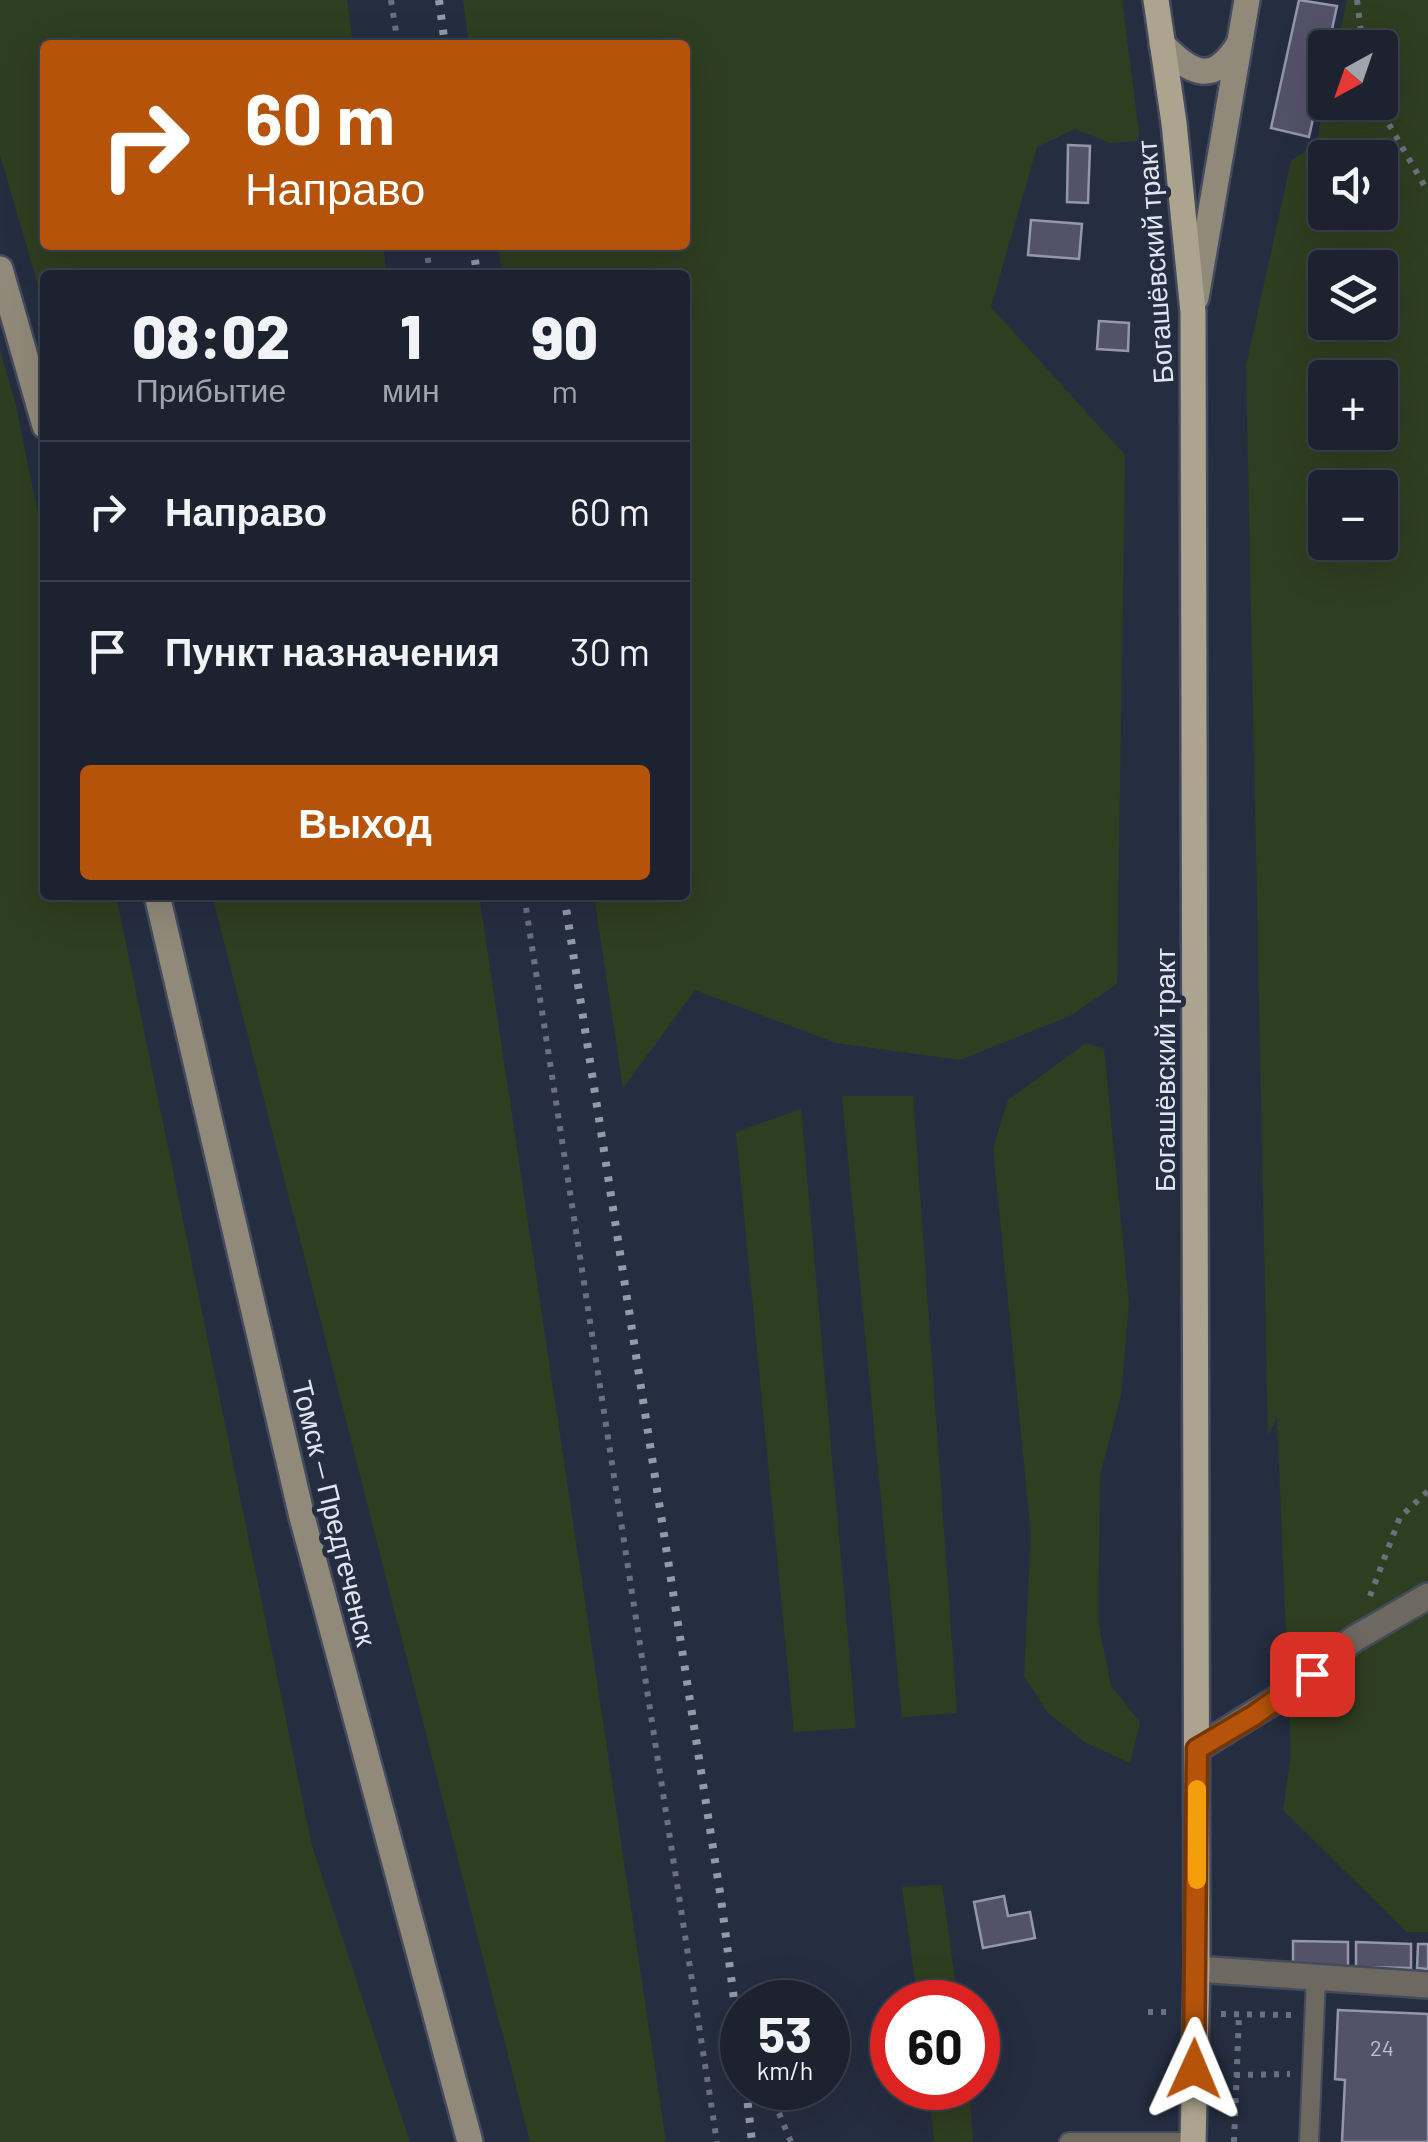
<!DOCTYPE html>
<html lang="ru">
<head>
<meta charset="utf-8">
<style>
	:root { --surface:#1c2230; --page:#292f3c; --text:#f1f3f6; --muted:#a0a4ab; --line:#3a3f4c; --accent:#b45309 }
	body { margin:0; font-family:Barlow,sans-serif; background:var(--page); color:var(--text); height:100vh; display:flex; flex-direction:column; font-size:38px; white-space:nowrap }
	* { box-sizing:border-box; margin:0 }
	p { font-size:32px; color:var(--muted) }
	.icon { flex:none; width:55px; height:55px; fill:none; stroke:currentColor; stroke-width:2; stroke-linecap:round; stroke-linejoin:round }
	.map { position:relative; flex:1; overflow:hidden }
	.panel { position:absolute; left:40px; top:270px; width:650px; height:630px; display:flex; flex-direction:column; background:var(--surface); border-radius:10px; box-shadow:0 10px 40px #0002,0 0 0 2px var(--line) }
	.panel>* { flex:none }
	.banner { position:absolute; left:40px; top:40px; width:650px; height:210px; border-radius:10px; box-shadow:0 10px 40px #0002,0 0 0 2px var(--line); background:#b45309; color:#fff; overflow:hidden }
	.needle { width:65px; rotate:220deg }
	.fabs { position:absolute; left:1308px; top:30px; display:grid; gap:20px }
	.fabs a { display:grid; place-items:center; width:90px; height:90px; border-radius:10px; background:var(--surface); box-shadow:0 10px 40px #0002,0 0 0 2px var(--line); font-size:50px }
	.speed { position:absolute; left:720px; top:1980px; display:flex; gap:20px; font-size:50px; font-weight:700; text-align:center }
	.speed>* { display:grid; place-content:center; width:130px; height:130px; border-radius:50%; background:var(--surface); box-shadow:0 10px 40px #0002,0 0 0 2px var(--line); line-height:1 }
	.speed small { font-size:25px; font-weight:400 }
	.speed .limit { border:15px solid #d22; background:#fff; color:#111 }
	.pin { position:absolute; display:grid; place-items:center; width:85px; height:85px; color:#fff; margin:-42px; border-radius:20px; box-shadow:0 5px 15px #0006 }
	.me { position:absolute; width:110px; margin:-55px; rotate:1deg; stroke-linejoin:round; filter:drop-shadow(0 0 8px #0008) }
	.turn { display:flex; align-items:center; gap:35px; height:210px; padding:0 40px; font-size:45px }
	.turn .icon { width:130px; height:130px; stroke-width:2.5 }
	.turn b { display:block; font-size:70px; line-height:85px }
	.eta { display:flex; justify-content:space-evenly; align-items:center; height:170px; text-align:center }
	.eta b { font-size:60px; font-weight:800; line-height:70px }
	.action { display:flex; gap:20px; margin-top:auto; padding:20px 40px }
	.action a { flex:1; height:115px; border-radius:10px; background:var(--accent); color:#fff; font-size:40px; font-weight:800; line-height:115px; text-align:center }
	ul { padding:0; list-style:none }
	li { display:flex; align-items:center; gap:30px; height:140px; padding:0 40px; border-top:2px solid var(--line) }
	li div { flex:1 }
	li b { display:block; font-size:38px }
	li em { font-style:normal }
	.map>svg:first-child { display:block }
	.green { fill:#2e3e20; fill-rule:evenodd }
	.building { fill:#535268; stroke:#9595ac; stroke-width:2.5 }
	.lines { fill:none; stroke-linecap:round; stroke-linejoin:round }
	.lane-casing { stroke:#434b5c; stroke-width:22 }
	.street-casing { stroke:#434b5c; stroke-width:30 }
	.secondary-casing { stroke:#434b5c; stroke-width:30 }
	.primary-casing { stroke:#434b5c; stroke-width:30 }
	.path { stroke:#697181; stroke-width:6; stroke-dasharray:5 8; stroke-linecap:butt }
	.lane { stroke:#6e6960; stroke-width:18 }
	.street { stroke:#6e6960; stroke-width:25 }
	.secondary { stroke:#918a7b; stroke-width:25 }
	.primary { stroke:#ada490; stroke-width:25 }
	.rail { stroke:#939ba9; stroke-width:8; stroke-dasharray:5 10; stroke-linecap:butt }
	.route-casing { stroke:#753606; stroke-width:25 }
	.route { stroke:#b45309; stroke-width:18 }
	.slow { stroke:#f59e0b; stroke-width:18 }
	.labels { text-anchor:middle; dominant-baseline:central; stroke-width:10; stroke-linejoin:round; paint-order:stroke }
	.number-label { font-size:22px; fill:#bcc0cf }
	.street-label { font-size:28px; fill:#dfe5f1; stroke:#252e40 }
</style>
</head>
<body>
<div class="map">
<svg width="1428" height="2142" viewBox="0 0 1428 2142">
	<rect width="100%" height="100%" fill="#252e40"/>
	<!-- green -->
	<g class="green">
		<path d="M 0,0 L 347,0 L 353,45 L 45,45 L 45,245 L 383,245 L 387,275 L 45,275 L 45,309 L 0,155 Z"/>
		<path d="M 463,0 L 1122,0 L 1140,141 L 1110,143 L 1075,129 L 1037,147 L 991,307 L 1125,455 L 1117,984 L 1070,1016 L 960,1060 L 836,1043 L 695,990 L 623,1088 L 594,895 L 685,895 L 685,275 L 502,275 L 498,245 L 685,245 L 685,45 L 469,45 Z"/>
		<path d="M 1347,0 L 1428,0 L 1428,1932 L 1407,1932 L 1283,1810 L 1291,1754 L 1277,1417 L 1268,1435 L 1246,366 L 1291,161 L 1316,144 L 1325,101 L 1380,102 L 1380,48 L 1337,47 ZM 1325,158 L 1380,158 L 1380,212 L 1325,212 ZM 1325,268 L 1380,268 L 1380,322 L 1325,322 ZM 1325,378 L 1380,378 L 1380,432 L 1325,432 ZM 1325,488 L 1380,488 L 1380,542 L 1325,542 Z"/>
		<path d="M 0,350 L 16,406 L 45,549 L 45,895 L 116,895 L 312,1846 L 410,2142 L 0,2142 Z"/>
		<path d="M 212,895 L 479,895 L 666,2142 L 530,2142 Z"/>
		<path d="M 1086,1043 L 1104,1049 L 1129,1303 L 1121,1396 L 1100,1475 L 1098,1621 L 1111,1686 L 1140,1722 L 1130,1763 L 1086,1743 L 1047,1712 L 1024,1676 L 1031,1535 L 993,1148 L 1008,1100 Z"/>
		<path d="M 842,1096 L 913,1096 L 957,1713 L 902,1717 Z"/>
		<path d="M 801,1109 L 856,1728 L 794,1732 L 736,1132 Z"/>
		<path d="M 942,1885 L 958,2002 L 918,2002 L 902,1887 Z"/>
		<path d="M 929,2088 L 969,2088 L 973,2142 L 934,2142 Z"/>
	</g>
	<!-- building -->
	<g class="building">
		<path d="M 1299,0 L 1337,6 L 1328,48 L 1325,48 L 1325,64 L 1309,137 L 1271,128 Z"/>
		<path d="M 1068,145 L 1090,146 L 1088,203 L 1067,202 Z"/>
		<path d="M 1031,220 L 1082,224 L 1079,259 L 1028,255 Z"/>
		<path d="M 1099,321 L 1129,323 L 1128,351 L 1097,349 Z"/>
		<path d="M 1004,1896 L 1008,1916 L 1030,1912 L 1035,1938 L 983,1948 L 974,1902 Z"/>
		<path d="M 1293,1941 L 1348,1942 L 1348,1966 L 1293,1965 Z"/>
		<path d="M 1356,1942 L 1411,1944 L 1411,1968 L 1356,1967 Z"/>
		<path d="M 1418,1944 L 1428,1944 L 1428,1969 L 1417,1968 Z"/>
		<path d="M 1338,2010 L 1428,2014 L 1428,2142 L 1342,2142 L 1345,2080 L 1335,2079 Z"/>
	</g>
	<g class="lines">
		<!-- lane casing -->
		<g class="lane-casing">
			<g id="lane">
				<path d="M 1069,2142 L 1193,2142"/>
				<path d="M 1309,2142 L 1316,1978"/>
			</g>
		</g>
		<!-- street casing -->
		<g class="street-casing">
			<g id="street">
				<path d="M 1197,1749 L 1290,1691 L 1354,1639 L 1428,1596"/>
				<path d="M 1197,1969 L 1428,1985"/>
			</g>
		</g>
		<!-- secondary casing -->
		<g class="secondary-casing">
			<g id="secondary">
				<path d="M 1162,44 C 1191,74 1213,86 1239,44"/>
				<path d="M 0,269 L 45,426"/>
				<path d="M 1196,298 L 1247,0"/>
				<path d="M 157,895 L 302,1517 L 470,2142"/>
			</g>
		</g>
		<!-- primary casing -->
		<g class="primary-casing">
			<path id="primary" d="M 1156,0 L 1174,123 L 1193,312 L 1197,1969 L 1193,2142"/>
		</g>
		<!-- path -->
		<g class="path">
			<path d="M 391,0 L 398,45"/>
			<path d="M 1357,0 L 1363,48"/>
			<path d="M 1376,102 L 1428,192"/>
			<path d="M 426,245 L 430,275"/>
			<path d="M 524,895 L 717,2142"/>
			<path d="M 1370,1596 L 1400,1517 L 1428,1491"/>
			<path d="M 1148,2012 L 1168,2012"/>
			<path d="M 1221,2014 L 1293,2015"/>
			<path d="M 1235,2075 L 1290,2074"/>
			<path d="M 769,2089 L 791,2142"/>
			<path d="M 1234,2142 L 1239,2015"/>
		</g>
		<!-- lane -->
		<use href="#lane" class="lane"/>
		<!-- street -->
		<use href="#street" class="street"/>
		<!-- secondary -->
		<use href="#secondary" class="secondary"/>
		<!-- primary -->
		<use href="#primary" class="primary"/>
		<!-- rail -->
		<g class="rail">
			<path d="M 439,0 L 445,45"/>
			<path d="M 473,245 L 477,275"/>
			<path d="M 564,895 L 721,1899 L 742,2061"/>
			<path d="M 746,2088 L 752,2142"/>
		</g>
	</g>
	<g class="lines">
		<!-- route casing -->
		<g class="route-casing">
			<path id="route" d="M 1194,2069 L 1197,1749 L 1253,1716 L 1312,1674"/>
		</g>
		<!-- route -->
		<use href="#route" class="route"/>
		<!-- slow -->
		<path class="slow" d="M 1197,1789 L 1197,1880"/>
	</g>
	<g class="labels">
		<!-- number labels -->
		<g class="number-label">
			<text x="1382" y="2047">24</text>
		</g>
		<!-- street labels -->
		<g class="street-label">
			<text transform="translate(1154 262) rotate(-94)">Богашёвский тракт</text>
			<text transform="translate(1164 1070) rotate(-90)">Богашёвский тракт</text>
			<text transform="translate(335 1513) rotate(76)">Томск — Предтеченск</text>
		</g>
	</g>
</svg>
<div class="fabs">
<a><svg class="needle" viewBox="-14 -14 28 28"><path d="M0-13l5 13h-10z" fill="#e53935"/><path d="M0 13l5-13h-10z" fill="#a0a4ab"/></svg></a>
<a><svg class="icon" aria-label="sound" viewBox="0 0 24 24"><path d="M4 9h4l5-4v14l-5-4H4zM17 9q2 3 0 6"/></svg></a>
<a><svg class="icon" aria-label="layers" viewBox="0 0 24 24"><path d="M12 4l9 5-9 5-9-5zM3 14l9 5 9-5"/></svg></a>
<a>+</a>
<a>−</a>
</div>
<div class="speed"><div>53<small>km/h</small></div><div class="limit">60</div></div>
<div class="pin" style="left:1312px;top:1674px;background:#d93025"><svg class="icon" aria-label="arrive" viewBox="0 0 24 24"><path d="M6 21V4h12l-3 4 3 4H6"/></svg></div>
<svg class="me" style="left:1194px;top:2069px" viewBox="-20 -20 40 40"><path d="M0-17L14 15 0 8-14 15z" fill="#b45309" stroke="#fff" stroke-width="4"/></svg>
<div class="banner">
<div class="turn"><svg class="icon" aria-label="right" viewBox="0 0 24 24"><path d="M7 20v-9h11M14 6l5 5-5 5"/></svg><div><b>60 m</b>Направо</div></div>
</div>
<section class="panel">
<div class="eta">
<div><b>08:02</b><p>Прибытие</p></div>
<div><b>1</b><p>мин</p></div>
<div><b>90</b><p>m</p></div>
</div>
<ul>
<li><svg class="icon" aria-label="right" viewBox="0 0 24 24"><path d="M7 20v-9h11M14 6l5 5-5 5"/></svg><div><b>Направо</b></div><em>60 m</em></li>
<li><svg class="icon" aria-label="arrive" viewBox="0 0 24 24"><path d="M6 21V4h12l-3 4 3 4H6"/></svg><div><b>Пункт назначения</b></div><em>30 m</em></li>
</ul>
<div class="action"><a>Выход</a></div>
</section>
</div>
</body>
</html>
